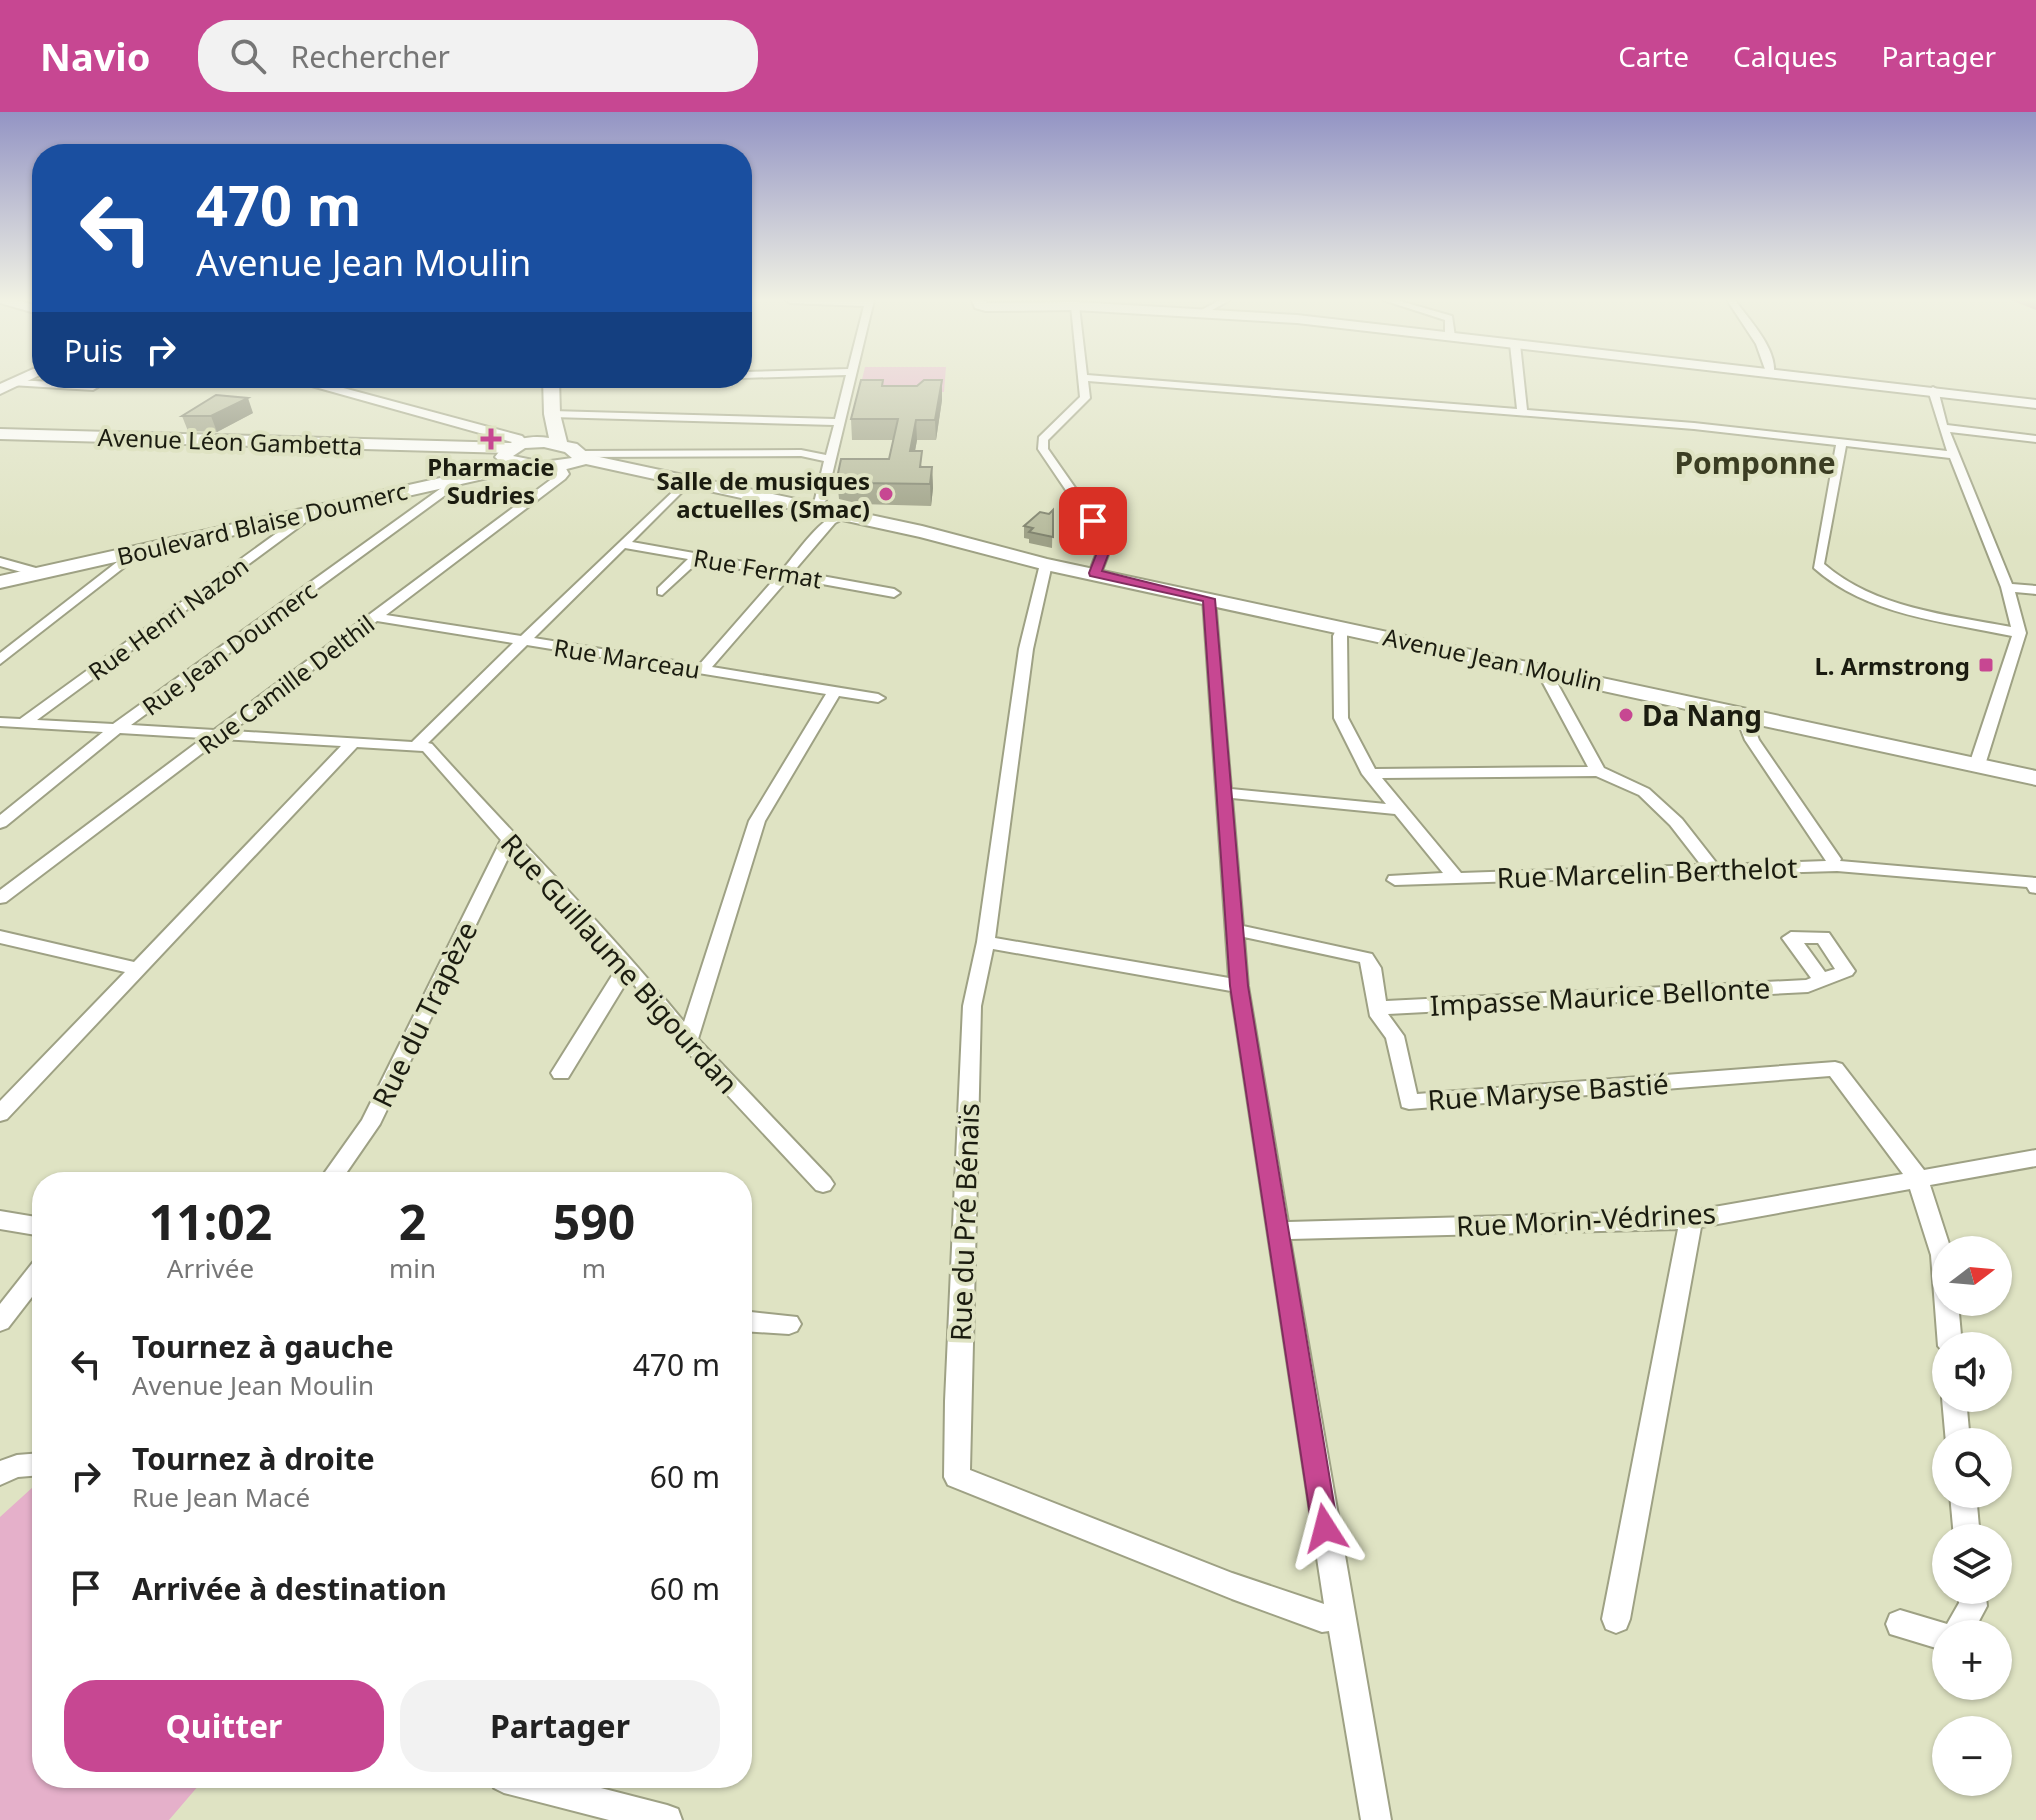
<!DOCTYPE html>
<html lang="fr">
<head>
<meta charset="utf-8">
<style>
	:root { --surface:#fff; --page:#f2f2f2; --text:#222; --muted:#767676; --accent:#c74792 }
	body { margin:0; font-family:"Noto Sans",sans-serif; background:var(--page); color:var(--text); height:100vh; display:flex; flex-direction:column; font-size:30px; white-space:nowrap }
	* { box-sizing:border-box; margin:0 }
	p { font-size:26px; color:var(--muted) }
	.icon { flex:none; width:44px; height:44px; fill:none; stroke:currentColor; stroke-width:2; stroke-linecap:round; stroke-linejoin:round }
	.map { position:relative; flex:1; overflow:hidden }
	.panel { position:absolute; left:32px; top:1060px; width:720px; height:616px; display:flex; flex-direction:column; background:var(--surface); border-radius:32px; box-shadow:0 2px 6px #0004 }
	.panel>* { flex:none }
	.banner { position:absolute; left:32px; top:32px; width:720px; height:244px; border-radius:32px; box-shadow:0 2px 6px #0004; background:#1a4fa0; color:#fff; overflow:hidden }
	.needle { width:52px; rotate:74deg }
	.buttons { position:absolute; left:1932px; top:1124px; display:grid; gap:16px }
	.buttons a { display:grid; place-items:center; width:80px; height:80px; border-radius:50%; background:var(--surface); box-shadow:0 2px 6px #0004; font-size:40px }
	.pin { position:absolute; display:grid; place-items:center; width:68px; height:68px; color:#fff; margin:-34px; border-radius:16px; box-shadow:0 4px 12px #0006 }
	.me { position:absolute; width:88px; margin:-44px; rotate:351deg; stroke-linejoin:round; filter:drop-shadow(0 0 6px #0008) }
	.turn { display:flex; align-items:center; gap:28px; height:168px; padding:0 32px; font-size:36px }
	.turn .icon { width:104px; height:104px; stroke-width:2.5 }
	.turn b { display:block; font-size:56px; line-height:68px }
	.then { display:flex; align-items:center; height:76px; padding:0 32px; background:#0003; gap:16px; font-size:30px }
	.eta { display:flex; justify-content:space-evenly; align-items:center; height:136px; text-align:center }
	.eta b { font-size:48px; font-weight:700; line-height:56px }
	.primary-button { display:flex; gap:16px; margin-top:auto; padding:16px 32px }
	.primary-button a { flex:1; height:92px; border-radius:32px; background:var(--accent); color:#fff; font-size:32px; font-weight:700; line-height:92px; text-align:center }
	.primary-button a+a { background:var(--page); color:var(--text) }
	ul { padding:0; list-style:none }
	li { display:flex; align-items:center; gap:24px; height:112px; padding:0 32px }
	li div { flex:1 }
	li b { display:block; font-size:30px }
	li em { font-style:normal }
	header { display:flex; align-items:center; gap:48px; box-sizing:border-box; height:112px; padding:0 40px; background:var(--accent); color:#fff }
	header strong { font-size:38px }
	nav { display:flex; gap:44px; margin-inline-start:auto; font-size:28px }
	.search { width:560px; height:72px; background:var(--page); display:flex; align-items:center; gap:20px; box-sizing:border-box; padding:0 28px; border-radius:32px; color:var(--muted); font-size:30px }
	.map>svg:first-child { display:block }
	.green { fill:#e5b0ca }
	.lines { fill:none; stroke-linecap:round; stroke-linejoin:round }
	.river { fill:#b3658e; fill-rule:evenodd }
	.street-casing { stroke:#9ea184; stroke-width:4 }
	.secondary-casing { stroke:#9ea184; stroke-width:4 }
	.primary-casing { stroke:#9ea184; stroke-width:4 }
	.street { fill:#fff; fill-rule:evenodd }
	.secondary { fill:#fff; fill-rule:evenodd }
	.primary { fill:#fff; fill-rule:evenodd }
	.wall { fill:#9da086 }
	.shaded-wall { fill:#7f826d }
	.building { fill:#b6ba9c; stroke:#7f826d; stroke-width:2 }
	.route { fill:#c74792; stroke:#812e5f; stroke-width:2 }
	.poi-dot { fill:#c74792; stroke:#dfe3c3; stroke-width:3 }
	.labels { text-anchor:middle; dominant-baseline:central; stroke-width:8; stroke-linejoin:round; paint-order:stroke }
	.far-street-label { font-size:24px; fill:#1b1c10; stroke:#dfe3c3 }
	.far-poi-label { font-size:24px; font-weight:bold; fill:#1b1c10; stroke:#dfe3c3; text-anchor:end }
	.poi-label { font-size:28px; font-weight:bold; fill:#1b1c10; stroke:#dfe3c3; text-anchor:start }
	.street-label { font-size:28px; fill:#1b1c10; stroke:#dfe3c3 }
	.far-district-label { font-size:30px; font-weight:bold; fill:#3b3d23; stroke:#dfe3c3 }
</style>
</head>
<body>
<header>
<strong>Navio</strong>
<div class="search"><svg class="icon" aria-label="search" viewBox="0 0 24 24"><circle cx="10" cy="10" r="6"/><path d="M15 15l6 6"/></svg>Rechercher</div>
<nav><a>Carte</a><a>Calques</a><a>Partager</a></nav>
</header>
<div class="map">
<svg width="2036" height="1708" viewBox="0 0 2036 1708">
	<rect width="100%" height="100%" fill="#dfe3c3"/>
	<!-- green -->
	<g class="green">
		<path d="M 865,255 L 946,255 L 944,280 L 859,280 Z"/>
		<path d="M 33,1375 L 42,1381 L 42,1666 L 205,1666 L 169,1708 L 0,1708 L 0,1405 Z"/>
	</g>
	<g class="lines">
		<!-- river -->
		<path class="river" d="M 2011,188 L 2036,188 L 2036,198 Z"/>
		<!-- street casing -->
		<g class="street-casing">
			<g id="street">
				<path d="M 786,188 L 874,188 L 826,388 L 815,400 L 805,398 L 815,387 L 824,349 L 801,344 L 580,345 L 575,342 L 580,339 L 801,338 L 826,343 L 834,313 L 552,305 L 547,302 L 552,299 L 835,307 L 846,263 L 742,266 L 742,260 L 848,257 L 864,194 L 790,191 Z"/>
				<path d="M 1220,188 L 1230,188 L 1203,203 L 1196,201 Z"/>
				<path d="M 1383,188 L 1396,188 L 1452,204 L 1455,225 L 1450,228 L 1445,225 L 1445,208 Z"/>
				<path d="M 1727,188 L 1735,188 C 1749,208 1777,236 1774,262 L 1766,260 L 1756,232 Z"/>
				<path d="M 1075,191 L 1079,194 L 1087,263 L 1517,297 L 1510,232 L 1515,229 L 1520,232 L 1527,298 L 1694,311 L 1947,339 L 1928,278 L 1933,275 L 1938,278 L 1947,313 L 2036,324 L 2036,330 L 1950,320 L 2012,472 L 2036,474 L 2036,482 L 2015,480 L 2026,521 L 1985,653 L 1977,658 L 1969,653 L 2012,524 C 1945,510 1866,503 1814,456 L 1836,333 L 1694,317 L 1088,269 L 1090,286 L 1048,328 L 1048,337 L 1113,430 L 1101,461 L 1091,464 L 1089,461 L 1101,430 L 1038,337 L 1039,325 L 1080,285 L 1071,194 ZM 1846,334 L 1950,346 L 2001,475 L 2011,515 C 1948,503 1874,496 1824,452 Z"/>
				<path d="M 554,266 L 646,266 L 641,269 L 551,272 L 546,269 Z"/>
				<path d="M 14,268 L 93,272 L 98,275 L 93,278 L 11,273 L 11,269 Z"/>
				<path d="M 555,351 L 564,353 L 569,362 L 565,367 L 386,503 L 521,524 L 683,370 L 687,371 L 687,375 L 632,430 L 783,457 C 797,441 824,399 846,401 L 846,405 L 835,411 L 794,459 L 894,477 L 900,481 L 894,485 L 789,466 L 712,555 L 878,582 L 885,586 L 878,590 L 839,584 L 765,709 L 698,927 L 830,1066 L 834,1072 L 830,1078 L 823,1080 L 816,1078 L 681,933 L 629,866 L 568,966 L 554,966 L 551,961 L 618,854 L 511,740 L 380,1012 L 340,1070 L 318,1070 L 362,1008 L 501,728 L 423,639 L 357,635 L 7,1007 L 0,1009 L 0,989 L 125,860 L 0,831 L 0,819 L 134,850 L 341,634 L 221,627 L 6,790 L 0,791 L 0,778 L 203,626 L 120,621 L 6,714 L 0,716 L 0,703 L 103,620 L 0,614 L 0,606 L 20,607 L 310,397 L 318,397 L 318,401 L 37,608 L 113,612 L 458,364 L 466,364 L 466,368 L 131,613 L 214,618 L 557,363 ZM 625,436 L 688,447 L 658,476 L 658,482 L 662,483 L 699,449 L 777,464 L 699,553 L 534,526 ZM 377,509 L 513,531 L 412,630 L 232,619 ZM 527,533 L 826,582 L 749,709 L 684,910 C 605,813 515,725 432,632 L 428,631 Z"/>
				<path d="M 135,436 L 145,439 L 0,552 L 0,541 Z"/>
				<path d="M 0,446 L 43,458 L 45,461 L 39,465 L 0,454 Z"/>
				<path d="M 1046,448 L 1052,452 L 1033,537 L 995,826 L 1229,866 L 1203,487 L 1209,483 L 1215,487 L 1231,677 L 1386,692 L 1362,662 L 1334,606 L 1333,524 L 1339,512 L 1344,511 L 1351,515 L 1347,524 L 1348,606 L 1375,657 L 1588,655 L 1536,558 L 1543,554 L 1550,558 L 1604,656 L 1649,677 L 1682,707 L 1718,753 L 1826,749 L 1745,628 L 1735,602 L 1742,598 L 1749,602 L 1759,628 L 1841,747 L 1840,749 L 2036,766 L 2036,781 L 2030,780 L 2027,775 L 1837,759 L 1395,773 L 1387,768 L 1389,764 L 1443,761 L 1395,702 L 1232,686 L 1243,814 L 1372,842 L 1381,856 L 1386,889 L 1806,868 L 1811,866 L 1782,826 L 1791,820 L 1829,821 L 1855,859 L 1852,863 L 1808,880 L 1388,902 L 1404,924 L 1417,982 L 1835,950 L 1842,952 L 1924,1058 L 2036,1038 L 2036,1054 L 1930,1073 L 1951,1138 L 1946,1138 L 1946,1190 L 1958,1190 L 1962,1234 L 1946,1234 L 1946,1243 L 1938,1234 L 1931,1143 L 1910,1077 L 1701,1115 L 1630,1507 L 1626,1517 L 1616,1521 L 1606,1517 L 1602,1507 L 1678,1117 L 1290,1127 L 1391,1708 L 1361,1708 L 1329,1519 L 1322,1520 L 1232,1487 L 948,1373 L 944,1365 L 945,1289 L 963,894 L 977,830 L 1019,537 L 1040,452 ZM 1596,664 L 1639,683 L 1670,713 L 1701,753 L 1461,761 L 1382,666 ZM 1244,825 L 1360,850 L 1370,904 L 1386,926 L 1402,995 L 1409,997 L 1830,964 L 1903,1062 L 1691,1099 L 1288,1110 L 1248,874 ZM 1804,831 L 1818,831 L 1835,857 L 1825,860 ZM 993,837 L 1231,879 L 1324,1492 L 1232,1461 L 970,1358 L 981,894 Z"/>
				<path d="M 0,1099 L 42,1106 L 42,1124 L 0,1117 Z"/>
				<path d="M 42,1146 L 42,1172 L 8,1216 L 0,1219 L 0,1192 L 34,1149 Z"/>
				<path d="M 742,1199 L 797,1205 L 801,1212 L 797,1219 L 789,1222 L 742,1219 Z"/>
				<path d="M 1946,1278 L 1946,1286 L 1966,1286 L 1970,1330 L 1946,1331 L 1942,1286 Z"/>
				<path d="M 42,1341 L 42,1363 L 18,1365 L 0,1373 L 0,1349 L 17,1343 Z"/>
				<path d="M 1950,1382 L 1976,1382 L 1980,1426 L 1954,1426 Z"/>
				<path d="M 1959,1478 L 1985,1478 L 1987,1494 L 1972,1522 L 1946,1522 L 1946,1539 L 1890,1522 L 1886,1512 L 1890,1502 L 1900,1498 L 1947,1512 L 1959,1491 Z"/>
				<path d="M 489,1666 L 562,1666 L 667,1693 L 678,1697 L 682,1708 L 609,1708 L 504,1681 L 494,1676 Z"/>
			</g>
		</g>
		<!-- secondary casing -->
		<g class="secondary-casing">
			<g id="secondary">
				<path d="M 0,188 L 16,188 L 42,195 L 42,203 L 0,191 Z"/>
				<path d="M 972,188 L 984,188 L 987,191 L 1075,190 L 1297,203 L 2036,288 L 2036,296 L 1297,211 L 1075,198 L 986,199 L 975,196 Z"/>
				<path d="M 42,253 L 42,262 L 0,282 L 0,272 Z"/>
				<path d="M 283,266 L 306,266 L 522,324 L 525,327 L 517,332 L 512,330 Z"/>
				<path d="M 0,317 L 510,331 L 518,336 L 510,341 L 0,327 Z"/>
			</g>
		</g>
		<!-- primary casing -->
		<g class="primary-casing">
			<path id="primary" d="M 543,266 L 559,266 L 560,302 L 567,330 L 577,332 L 590,343 L 922,414 L 1047,447 L 2036,659 L 2036,673 L 1046,458 L 920,425 L 586,352 L 555,360 L 523,358 L 0,476 L 0,464 L 503,352 L 495,345 C 507,327 529,323 549,326 L 544,302 ZM 544,335 L 565,340 L 572,346 L 543,350 L 513,344 L 525,336 Z"/>
		</g>
		<!-- street -->
		<use href="#street" class="street"/>
		<!-- secondary -->
		<use href="#secondary" class="secondary"/>
		<!-- primary -->
		<use href="#primary" class="primary"/>
	</g>
	<!-- wall -->
	<g class="wall">
		<path d="M 942,268 L 942,288 L 936,328 L 917,328 L 915,339 L 922,355 L 932,355 L 933,376 L 931,394 L 860,392 L 839,387 L 837,366 L 889,347 L 894,328 L 852,328 L 851,307 L 883,274 L 917,274 Z"/>
		<path d="M 253,301 L 217,320 L 188,319 L 182,304 Z"/>
		<path d="M 1053,398 L 1052,436 L 1029,431 L 1029,427 L 1024,426 L 1024,414 L 1049,402 Z"/>
	</g>
	<!-- shaded-wall -->
	<g class="shaded-wall">
		<path d="M 942,268 L 942,288 L 936,328 L 935,308 Z"/>
		<path d="M 248,286 L 253,301 L 217,320 L 211,304 Z"/>
		<path d="M 916,308 L 917,328 L 911,360 L 910,339 Z"/>
		<path d="M 932,355 L 933,376 L 931,394 L 930,372 Z"/>
	</g>
	<!-- building -->
	<g class="building">
		<path d="M 861,268 L 883,268 L 882,274 L 917,274 L 924,268 L 942,268 L 935,308 L 916,308 L 910,339 L 922,339 L 920,355 L 932,355 L 930,372 L 859,371 L 837,366 L 841,347 L 889,347 L 898,307 L 851,307 Z"/>
		<path d="M 216,283 L 248,286 L 211,304 L 182,304 Z"/>
		<path d="M 1053,398 L 1053,425 L 1029,420 L 1033,416 L 1024,414 L 1040,400 L 1049,402 Z"/>
	</g>
	<!-- sky -->
	<linearGradient id="sky" x2="0" y2="1"><stop stop-color="#9394c4"/><stop offset="0.44" stop-color="#f1f2e4"/><stop offset="1" stop-color="#f1f2e4" stop-opacity="0"/></linearGradient>
	<rect width="2036" height="427" fill="url(#sky)"/>
	<!-- route -->
	<path class="route" d="M 1093,405 L 1097,406 L 1113,430 L 1102,459 L 1215,487 L 1248,874 L 1338,1416 L 1334,1425 L 1325,1429 L 1316,1425 L 1312,1416 L 1230,874 L 1203,489 L 1090,464 L 1089,461 L 1101,430 L 1087,409 Z"/>
	<!-- markers -->
	<g class="poi-dot">
		<path d="M487 315h8v8h8v8h-8v8h-8v-8h-8v-8h8z"/>
		<circle cx="886" cy="382" r="8"/>
		<rect x="1978" y="545" width="16" height="16" rx="4"/>
		<circle cx="1626" cy="603" r="8"/>
	</g>
	<g class="labels">
		<!-- far-street labels -->
		<g class="far-street-label">
			<text transform="translate(230 329) rotate(2)">Avenue Léon Gambetta</text>
			<text transform="translate(262 411) rotate(-13)">Boulevard Blaise Doumerc</text>
			<text transform="translate(758 456) rotate(10)">Rue Fermat</text>
			<text transform="translate(168 506) rotate(-36)">Rue Henri Nazon</text>
			<text transform="translate(229 536) rotate(-36)">Rue Jean Doumerc</text>
			<text transform="translate(627 546) rotate(9)">Rue Marceau</text>
			<text transform="translate(1493 547) rotate(12)">Avenue Jean Moulin</text>
			<text transform="translate(286 572) rotate(-37)">Rue Camille Delthil</text>
		</g>
		<!-- far-poi labels -->
		<g class="far-poi-label">
			<text x="491" y="354" text-anchor="middle">Pharmacie<tspan x="491" dy="28">Sudries</tspan></text>
			<text x="870" y="368">Salle de musiques<tspan x="870" dy="28">actuelles (Smac)</tspan></text>
			<text x="1970" y="553">L. Armstrong</text>
		</g>
		<!-- poi labels -->
		<g class="poi-label">
			<text x="1642" y="603">Da Nang</text>
		</g>
		<!-- street labels -->
		<g class="street-label">
			<text transform="translate(1647 760) rotate(-2)">Rue Marcelin Berthelot</text>
			<text transform="translate(620 851) rotate(48)">Rue Guillaume Bigourdan</text>
			<text transform="translate(1600 884) rotate(-3)">Impasse Maurice Bellonte</text>
			<text transform="translate(424 902) rotate(-64)">Rue du Trapèze</text>
			<text transform="translate(1548 979) rotate(-4)">Rue Maryse Bastié</text>
			<text transform="translate(1586 1107) rotate(-3)">Rue Morin-Védrines</text>
			<text transform="translate(964 1110) rotate(-88)">Rue du Pré Bénaïs</text>
		</g>
		<!-- far-district labels -->
		<g class="far-district-label">
			<text x="1755" y="350">Pomponne</text>
		</g>
	</g>
</svg>
<div class="buttons">
<a><svg class="needle" viewBox="-14 -14 28 28"><path d="M0-13l5 13h-10z" fill="#e53935"/><path d="M0 13l5-13h-10z" fill="#767676"/></svg></a>
<a><svg class="icon" aria-label="sound" viewBox="0 0 24 24"><path d="M4 9h4l5-4v14l-5-4H4zM17 9q2 3 0 6"/></svg></a>
<a><svg class="icon" aria-label="search" viewBox="0 0 24 24"><circle cx="10" cy="10" r="6"/><path d="M15 15l6 6"/></svg></a>
<a><svg class="icon" aria-label="layers" viewBox="0 0 24 24"><path d="M12 4l9 5-9 5-9-5zM3 14l9 5 9-5"/></svg></a>
<a>+</a>
<a>−</a>
</div>
<div class="pin" style="left:1093px;top:409px;background:#d93025"><svg class="icon" aria-label="arrive" viewBox="0 0 24 24"><path d="M6 21V4h12l-3 4 3 4H6"/></svg></div>
<svg class="me" style="left:1325px;top:1416px" viewBox="-20 -20 40 40"><path d="M0-17L14 15 0 8-14 15z" fill="#c74792" stroke="#fff" stroke-width="4"/></svg>
<div class="banner">
<div class="turn"><svg class="icon" aria-label="left" viewBox="0 0 24 24"><path d="M17 20v-9H6M10 6l-5 5 5 5"/></svg><div><b>470 m</b>Avenue Jean Moulin</div></div>
<div class="then">Puis<svg class="icon" aria-label="right" viewBox="0 0 24 24"><path d="M7 20v-9h11M14 6l5 5-5 5"/></svg></div>
</div>
<section class="panel">
<div class="eta">
<div><b>11:02</b><p>Arrivée</p></div>
<div><b>2</b><p>min</p></div>
<div><b>590</b><p>m</p></div>
</div>
<ul>
<li><svg class="icon" aria-label="left" viewBox="0 0 24 24"><path d="M17 20v-9H6M10 6l-5 5 5 5"/></svg><div><b>Tournez à gauche</b><p>Avenue Jean Moulin</p></div><em>470 m</em></li>
<li><svg class="icon" aria-label="right" viewBox="0 0 24 24"><path d="M7 20v-9h11M14 6l5 5-5 5"/></svg><div><b>Tournez à droite</b><p>Rue Jean Macé</p></div><em>60 m</em></li>
<li><svg class="icon" aria-label="arrive" viewBox="0 0 24 24"><path d="M6 21V4h12l-3 4 3 4H6"/></svg><div><b>Arrivée à destination</b></div><em>60 m</em></li>
</ul>
<div class="primary-button"><a>Quitter</a><a>Partager</a></div>
</section>
</div>
</body>
</html>
